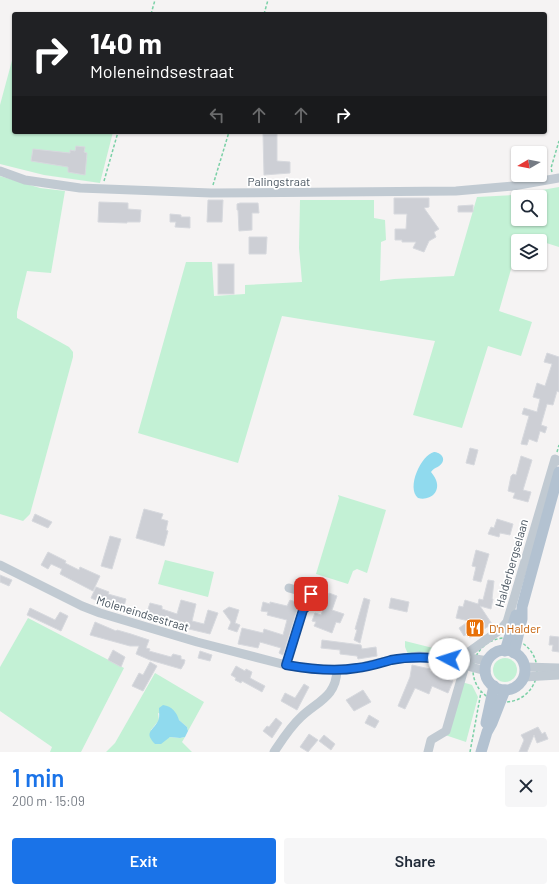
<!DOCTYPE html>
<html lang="en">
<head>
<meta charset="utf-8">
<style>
	:root { --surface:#fff; --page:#f6f6f7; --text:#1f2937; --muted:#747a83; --accent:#1a73e8 }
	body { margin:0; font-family:Barlow,sans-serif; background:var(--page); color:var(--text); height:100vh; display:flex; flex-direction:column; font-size:15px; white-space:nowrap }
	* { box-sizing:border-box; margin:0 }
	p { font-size:13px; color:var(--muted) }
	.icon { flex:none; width:22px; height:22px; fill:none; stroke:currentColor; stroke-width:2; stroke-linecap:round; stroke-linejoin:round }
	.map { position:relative; height:752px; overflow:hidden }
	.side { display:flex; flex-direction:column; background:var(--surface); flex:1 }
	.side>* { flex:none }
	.guide { position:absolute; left:12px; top:12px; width:535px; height:122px; border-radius:4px; box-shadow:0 1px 3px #0004; background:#202124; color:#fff; overflow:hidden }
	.needle { width:26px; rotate:260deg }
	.buttons { position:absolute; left:511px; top:146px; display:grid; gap:8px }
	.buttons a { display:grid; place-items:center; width:36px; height:36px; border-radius:4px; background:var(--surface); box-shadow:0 1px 3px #0004; font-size:20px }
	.pin { position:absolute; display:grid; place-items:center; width:34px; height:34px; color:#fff; margin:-17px; border-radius:8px; box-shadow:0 2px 6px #0006 }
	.me { position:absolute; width:44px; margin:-22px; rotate:275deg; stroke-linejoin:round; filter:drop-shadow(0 0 3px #0008) }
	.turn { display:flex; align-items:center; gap:14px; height:84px; padding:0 12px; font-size:18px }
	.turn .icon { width:52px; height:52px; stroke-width:2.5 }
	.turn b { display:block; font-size:28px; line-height:34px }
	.lanes { display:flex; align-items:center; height:38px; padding:0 12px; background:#0003; justify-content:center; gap:20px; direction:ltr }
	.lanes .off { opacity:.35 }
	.round { display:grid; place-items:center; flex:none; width:42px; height:42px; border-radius:4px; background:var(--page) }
	.summary { display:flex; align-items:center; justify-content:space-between; height:68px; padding:0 12px }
	h1 { font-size:24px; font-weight:600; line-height:30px; color:var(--accent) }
	.cta { display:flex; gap:8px; margin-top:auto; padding:8px 12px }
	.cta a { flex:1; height:46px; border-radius:4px; background:var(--accent); color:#fff; font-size:16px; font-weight:600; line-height:46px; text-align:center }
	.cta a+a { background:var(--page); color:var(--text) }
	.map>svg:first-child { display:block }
	.green { fill:#c3f1d5; fill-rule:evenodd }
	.water { fill:#90daee }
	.building { fill:#cdcfd5; stroke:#d7d9de }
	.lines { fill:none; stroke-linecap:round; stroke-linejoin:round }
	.path { stroke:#7ad0a6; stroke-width:1.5; stroke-dasharray:3 2; stroke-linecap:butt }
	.minor { stroke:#c1cad2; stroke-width:9 }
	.major { stroke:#b3c2d1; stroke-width:11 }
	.route-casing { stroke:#114b97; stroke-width:10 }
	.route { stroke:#1a73e8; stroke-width:7 }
	.labels { text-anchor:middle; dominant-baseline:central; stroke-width:3.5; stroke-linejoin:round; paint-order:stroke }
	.street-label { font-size:12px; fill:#4a5661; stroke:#fff }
	.food-label { font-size:12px; fill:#c56008; stroke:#fff; text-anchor:start }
</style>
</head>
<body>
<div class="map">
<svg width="559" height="752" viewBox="0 0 559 752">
	<rect width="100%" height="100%" fill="#f5f3f3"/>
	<!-- green -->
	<g class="green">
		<path d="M 14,53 L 14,132 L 113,132 L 100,183 L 44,175 L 0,164 L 0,105 Z"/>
		<path d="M 0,176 L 40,188 L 65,191 L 51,273 L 27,271 L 17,312 L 17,318 L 69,347 L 73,352 L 73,357 L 30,514 L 23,521 L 0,514 Z"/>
		<path d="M 559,187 L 559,247 L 540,241 L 520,237 L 519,241 L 518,241 L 518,245 L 499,311 L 532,322 L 521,356 L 488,346 L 462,428 L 413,415 L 435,341 L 282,316 L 238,463 L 138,433 L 186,262 L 212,262 L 214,296 L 245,294 L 245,285 L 302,282 L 299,248 L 300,200 L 374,200 L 374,218 L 385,220 L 386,240 L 381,242 L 380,281 L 394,279 L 454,276 L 477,197 L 514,195 ZM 518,197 L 540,197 L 540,219 L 518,219 Z"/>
		<path d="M 338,495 L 386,510 L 367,573 L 357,569 L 353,571 L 348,584 L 316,574 L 339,498 Z"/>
		<path d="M 165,560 L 214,572 L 208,597 L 158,584 Z"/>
		<path d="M 28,618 L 124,668 L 81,752 L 50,752 L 52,747 L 0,711 L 0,667 Z"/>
		<path d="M 405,641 L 445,651 L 444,653 L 408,654 L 405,647 Z"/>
		<circle cx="505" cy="670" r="12"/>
		<path d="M 155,673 L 204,702 L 188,731 L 187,727 L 179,720 L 158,713 L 159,720 L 151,730 L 166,739 L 170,737 L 180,738 L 185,737 L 182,742 L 192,752 L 106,752 L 115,743 Z"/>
		<path d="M 462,682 L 472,685 L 478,697 L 466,742 L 445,735 Z"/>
	</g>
	<!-- water -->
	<g class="water">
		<path d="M 434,452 C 439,452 446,457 442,463 C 439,468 434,467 431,472 C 433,475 435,477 436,480 C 441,493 429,501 418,498 C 406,488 421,455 434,452 Z"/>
		<path d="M 163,705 C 172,706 177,713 179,720 L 187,727 L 188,731 L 185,737 L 180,738 L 170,737 L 161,744 L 155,744 C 144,732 152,732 158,721 C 160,718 159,712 159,708 Z"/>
	</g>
	<!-- building -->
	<g class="building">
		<path d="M 263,134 L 277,134 L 277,161 L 290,162 L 290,173 L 264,175 Z"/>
		<path d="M 76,146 L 85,147 L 84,152 L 87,153 L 85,175 L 68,172 L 68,167 L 31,161 L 33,149 L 70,153 L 70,150 L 75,151 Z"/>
		<path d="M 394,198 L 429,198 L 429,207 L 424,208 L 439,229 L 434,232 L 436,237 L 429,241 L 424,252 L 413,248 L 416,242 L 402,242 L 402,240 L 395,240 L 395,229 L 406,229 L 407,214 L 394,214 Z"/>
		<path d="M 208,200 L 223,200 L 222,222 L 207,222 Z"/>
		<path d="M 99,202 L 128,203 L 128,209 L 141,210 L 140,222 L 127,222 L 127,223 L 98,222 Z"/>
		<path d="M 240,203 L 258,203 L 259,213 L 252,213 L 252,230 L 239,231 L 238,210 L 237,210 L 237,204 Z"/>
		<path d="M 473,205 L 473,212 L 458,212 L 458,206 Z"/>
		<path d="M 170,214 L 181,215 L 181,217 L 190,217 L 190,228 L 175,227 L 176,222 L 170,222 Z"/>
		<path d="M 249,237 L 267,237 L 266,254 L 249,254 Z"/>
		<rect x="218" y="264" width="16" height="30"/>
		<path d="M 547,353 L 559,357 L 559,392 L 557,391 L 553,405 L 547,404 L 541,425 L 547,427 L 545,433 L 540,431 L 537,442 L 529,439 L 527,445 L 521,444 L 529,416 L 522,414 L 524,408 L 537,412 L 540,399 L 533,397 L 537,383 L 545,386 L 552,364 L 544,362 Z"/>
		<path d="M 470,448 L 478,450 L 474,465 L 466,463 Z"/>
		<path d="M 521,456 L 532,460 L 523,490 L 531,492 L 528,502 L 513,498 L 515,493 L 508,491 L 511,476 L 513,474 L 516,475 Z"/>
		<path d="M 144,509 L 163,514 L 161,519 L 168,521 L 166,530 L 168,531 L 164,546 L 136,538 Z"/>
		<path d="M 35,514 L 52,522 L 48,528 L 32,521 Z"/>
		<path d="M 497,519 L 513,524 L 510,535 L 500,533 L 499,537 L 488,534 L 491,527 L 494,528 Z"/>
		<path d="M 110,536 L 121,539 L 112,569 L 101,566 Z"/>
		<path d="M 476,550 L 489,554 L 481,582 L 473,580 L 476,567 L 472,566 Z"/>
		<path d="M 48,552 L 66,561 L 65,563 L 79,570 L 80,567 L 100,576 L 93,591 L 60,574 L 62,569 L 51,564 L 48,569 L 41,565 Z"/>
		<path d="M 0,575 L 12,580 L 9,586 L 0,582 Z"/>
		<path d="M 488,580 L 494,581 L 492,599 L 493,599 L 491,609 L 480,606 L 492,624 L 470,638 L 467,634 L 464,636 L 459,628 L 469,621 L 456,618 L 459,606 L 463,607 L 465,600 L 478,604 L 479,599 L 483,600 Z"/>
		<path d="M 96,587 L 109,592 L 108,594 L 126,599 L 123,610 L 107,605 L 91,598 Z"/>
		<path d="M 329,593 L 337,596 L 332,610 L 344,614 L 340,623 L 336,622 L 332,633 L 314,626 L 316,622 L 312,621 L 315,613 L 321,615 Z"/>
		<path d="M 364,598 L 370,600 L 360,643 L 354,640 L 357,630 L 355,629 Z"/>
		<path d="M 391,598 L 409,602 L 407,612 L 389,608 Z"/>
		<path d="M 181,600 L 196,604 L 192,621 L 204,624 L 208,610 L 218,613 L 210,634 L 189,629 L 190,624 L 147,612 L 150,603 L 162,606 L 162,609 L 177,614 Z"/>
		<path d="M 290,600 L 299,603 L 283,655 L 279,653 L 281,648 L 260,642 L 258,648 L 238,644 L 242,628 L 263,633 L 264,629 L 283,635 L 287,620 L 267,615 L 268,612 L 261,611 L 263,602 L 270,604 L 270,602 L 287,606 Z"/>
		<path d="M 229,607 L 239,610 L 235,623 L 240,625 L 237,632 L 228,629 L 231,622 L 223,611 Z"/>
		<path d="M 30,608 L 55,620 L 60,612 L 68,616 L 61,631 L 27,615 Z"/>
		<path d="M 95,622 L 116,631 L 117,630 L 131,634 L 149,640 L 146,648 L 150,649 L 149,651 L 171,657 L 173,654 L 181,656 L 181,659 L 185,660 L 184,664 L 181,669 L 150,660 L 136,654 L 139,646 L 130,646 L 90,635 Z"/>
		<path d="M 550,636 L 559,637 L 559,652 L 552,651 L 553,645 L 549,645 Z"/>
		<path d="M 322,640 L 361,645 L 362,649 L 376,647 L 377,656 L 358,659 L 357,656 L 340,654 L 340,650 L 321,648 Z"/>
		<path d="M 113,650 L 125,657 L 121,667 L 108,660 Z"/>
		<path d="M 200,651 L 212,655 L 210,661 L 198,658 Z"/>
		<path d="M 150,662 L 157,666 L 143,691 L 132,686 L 139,673 L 143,675 Z"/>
		<path d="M 412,665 L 430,669 L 430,671 L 453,681 L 448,693 L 432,686 L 429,694 L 415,688 L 405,709 L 398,706 L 410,677 Z"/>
		<path d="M 236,666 L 245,671 L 246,669 L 252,672 L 250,678 L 265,686 L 262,692 L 242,681 L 241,683 L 235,680 L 236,678 L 231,675 Z"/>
		<path d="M 304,684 L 309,687 L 297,710 L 281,701 L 285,693 L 295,698 Z"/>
		<path d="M 363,690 L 371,702 L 354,711 L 346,700 Z"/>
		<path d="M 369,715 L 379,721 L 375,728 L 365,723 Z"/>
		<path d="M 276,718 L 282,723 L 272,738 L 263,731 L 267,726 L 269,727 Z"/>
		<path d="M 538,727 L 542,734 L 545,732 L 548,739 L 537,743 L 534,735 L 527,752 L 519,752 L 524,740 L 521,735 Z"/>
		<path d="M 309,734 L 318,740 L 308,752 L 300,747 Z"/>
		<path d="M 324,735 L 335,744 L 331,750 L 319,741 Z"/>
	</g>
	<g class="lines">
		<!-- path -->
		<g class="path">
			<path d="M 151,14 L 155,0"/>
			<path d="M 264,14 L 268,0"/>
			<path d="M 552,172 L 551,168 L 559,141"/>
			<path d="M 104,181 L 118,132"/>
			<path d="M 213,185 L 229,132"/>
			<path d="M 557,452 L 559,445"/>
			<circle cx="505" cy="670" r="32"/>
			<path d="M 470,752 L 481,692"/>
		</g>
		<!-- minor -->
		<g class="minor">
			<path d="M 0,171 L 25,180 L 80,188 L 211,193 L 456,191 L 513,186 L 559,178"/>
			<path d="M 0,565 L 82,606 L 100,613 L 197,642 L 286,665 L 302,668 L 337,670 L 357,668 L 391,660 L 419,656 L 449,659 L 457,656 L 488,661"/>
			<path d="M 449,659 L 456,663 L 486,671"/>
			<path d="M 286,665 L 303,610 L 307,606 L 311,594 L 289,588"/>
			<path d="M 525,667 L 559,668"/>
			<path d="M 524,677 L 559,675"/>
			<path d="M 274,752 C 282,740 290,727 301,717 C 318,701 336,697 337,670"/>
			<path d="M 428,752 L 431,740 L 446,731 L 469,652 L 501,629 L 507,622 L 555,459 L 559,461"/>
		</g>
		<!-- major -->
		<g class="major">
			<circle cx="505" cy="670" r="20"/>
			<path d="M 505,651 L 516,615"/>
			<path d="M 514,653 L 522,619 L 522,607 L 559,472"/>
			<path d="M 486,723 L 494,686"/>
			<path d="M 481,752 L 487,732 L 492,723 L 505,690"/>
		</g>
	</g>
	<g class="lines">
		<!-- route casing -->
		<g class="route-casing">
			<path id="route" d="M 311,594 L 307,606 L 303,610 L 286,665 C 309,669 334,672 357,668 C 369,667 380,663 391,660 C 410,656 429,657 449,659"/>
		</g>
		<!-- route -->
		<use href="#route" class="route"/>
	</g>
	<!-- icons -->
	<defs>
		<g id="restaurant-square" transform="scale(1)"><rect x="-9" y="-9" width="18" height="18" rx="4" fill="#e8710a" stroke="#fff"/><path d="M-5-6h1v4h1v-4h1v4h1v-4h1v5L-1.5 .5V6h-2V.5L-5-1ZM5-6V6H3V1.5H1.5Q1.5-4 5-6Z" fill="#fff"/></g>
	</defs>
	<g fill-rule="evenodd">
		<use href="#restaurant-square" x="475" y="628"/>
	</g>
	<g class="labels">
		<!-- street labels -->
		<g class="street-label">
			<text x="279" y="181">Palingstraat</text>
			<text transform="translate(511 563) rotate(-74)">Halderbergselaan</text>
			<text transform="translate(143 613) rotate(17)">Moleneindsestraat</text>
		</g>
		<!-- food labels -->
		<g class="food-label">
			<text x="489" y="628">D'n Halder</text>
		</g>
	</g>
</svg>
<div class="buttons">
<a><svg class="needle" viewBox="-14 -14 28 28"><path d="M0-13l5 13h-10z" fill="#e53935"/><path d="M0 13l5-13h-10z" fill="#747a83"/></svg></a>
<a><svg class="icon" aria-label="search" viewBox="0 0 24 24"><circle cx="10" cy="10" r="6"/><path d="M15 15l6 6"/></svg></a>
<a><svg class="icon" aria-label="layers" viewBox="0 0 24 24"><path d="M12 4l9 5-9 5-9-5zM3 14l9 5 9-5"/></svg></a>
</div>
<div class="pin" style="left:311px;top:594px;background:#d93025"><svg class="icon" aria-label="arrive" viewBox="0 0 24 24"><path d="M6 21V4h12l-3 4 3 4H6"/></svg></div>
<svg class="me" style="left:449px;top:659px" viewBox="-20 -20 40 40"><circle r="19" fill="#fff"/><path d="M0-13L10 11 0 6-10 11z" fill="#1a73e8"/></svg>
<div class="guide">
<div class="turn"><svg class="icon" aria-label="right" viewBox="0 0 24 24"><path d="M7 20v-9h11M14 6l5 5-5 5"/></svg><div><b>140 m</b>Moleneindsestraat</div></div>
<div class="lanes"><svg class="icon off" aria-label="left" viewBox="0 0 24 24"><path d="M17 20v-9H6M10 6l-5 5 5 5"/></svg><svg class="icon off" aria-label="ahead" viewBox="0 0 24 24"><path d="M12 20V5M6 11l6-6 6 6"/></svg><svg class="icon off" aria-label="ahead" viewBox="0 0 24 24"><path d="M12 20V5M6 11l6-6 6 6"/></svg><svg class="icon" aria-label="right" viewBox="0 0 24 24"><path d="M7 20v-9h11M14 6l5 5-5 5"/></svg></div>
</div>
</div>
<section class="side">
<div class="summary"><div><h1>1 min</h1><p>200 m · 15:09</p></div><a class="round"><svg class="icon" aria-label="close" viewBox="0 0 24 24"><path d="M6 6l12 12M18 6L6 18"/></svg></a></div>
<div class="cta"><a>Exit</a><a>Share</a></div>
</section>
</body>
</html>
